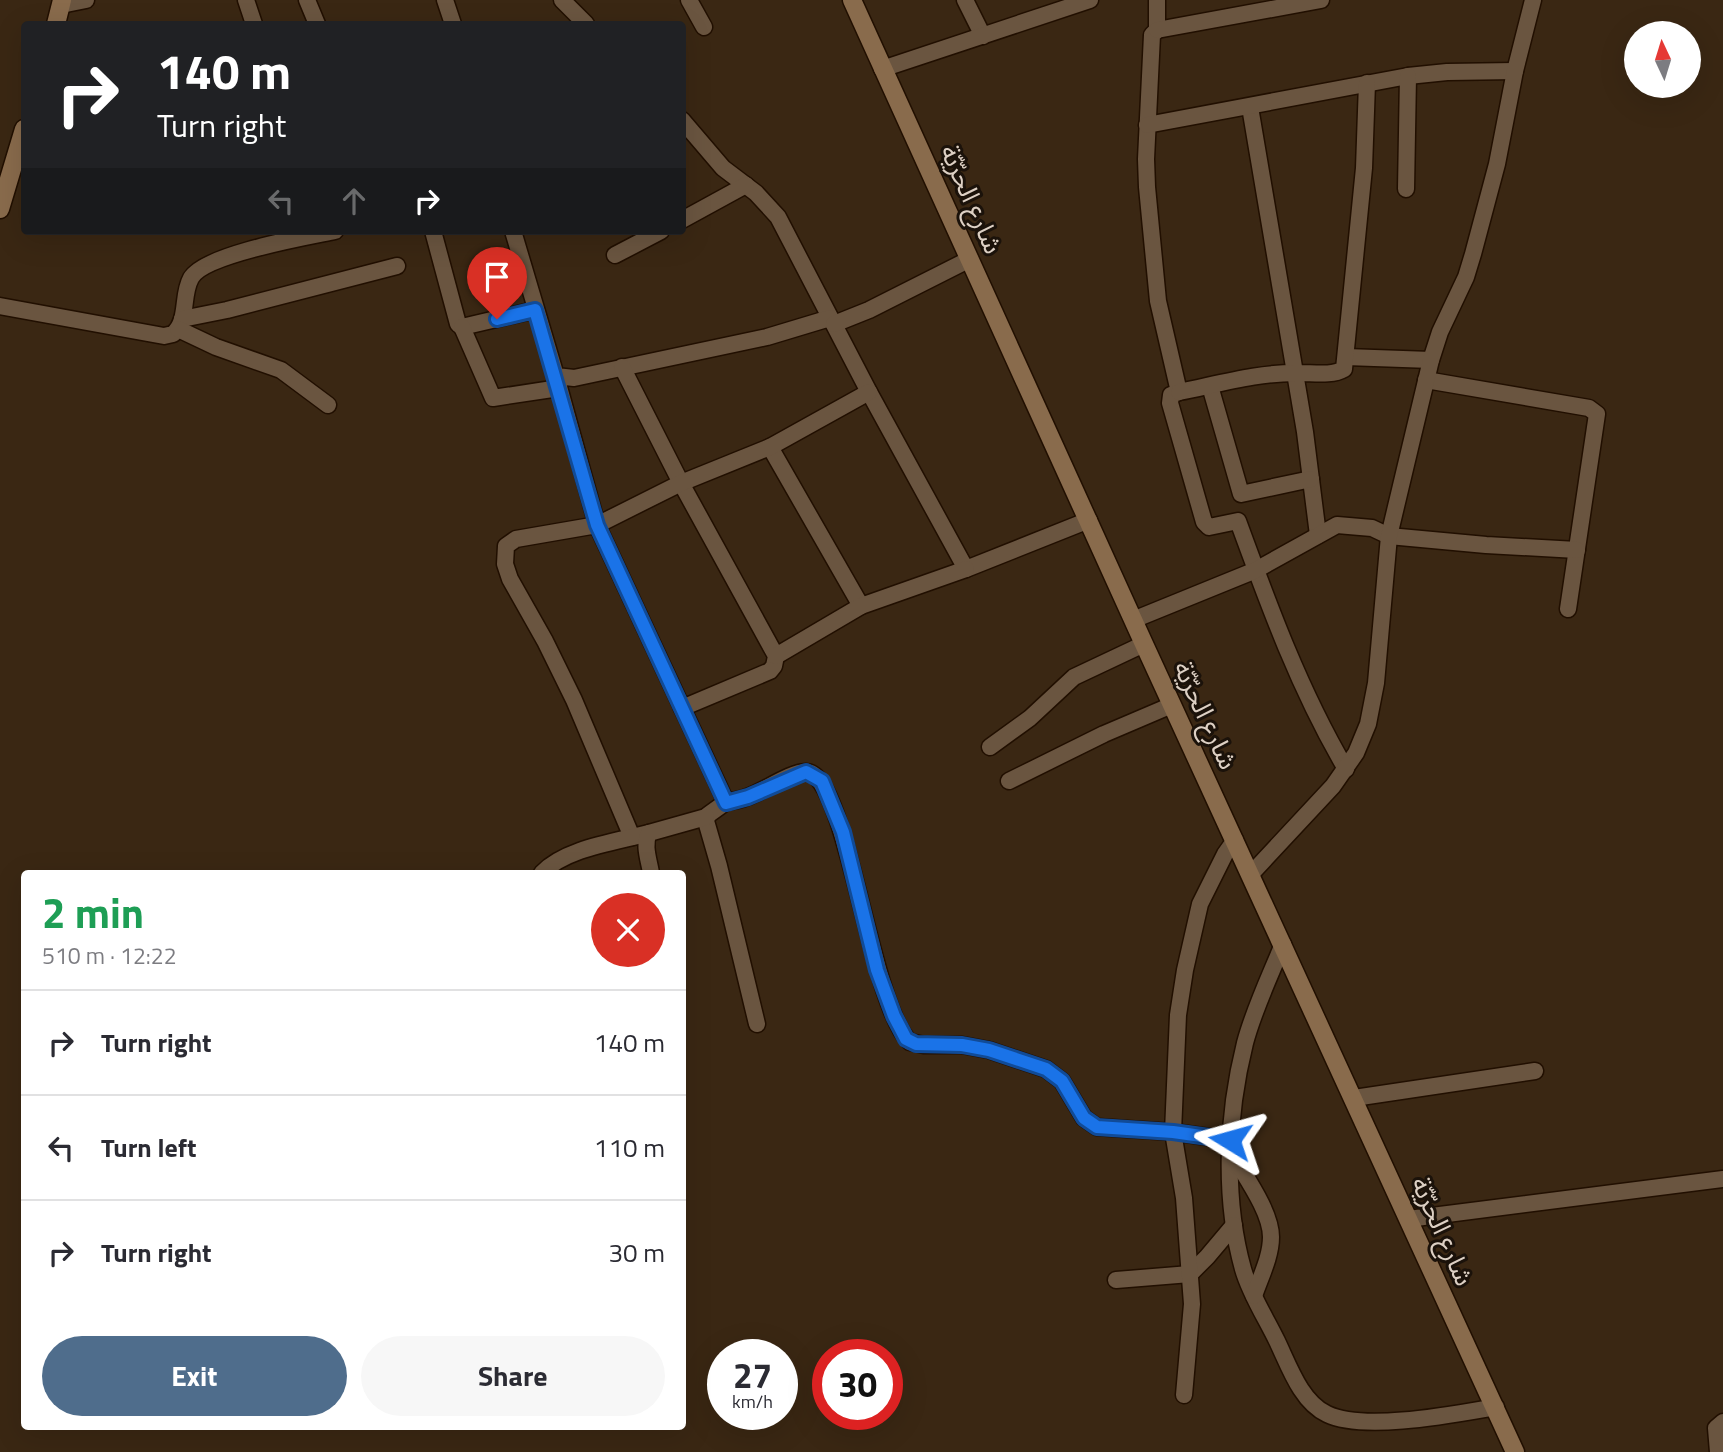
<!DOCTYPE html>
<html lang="en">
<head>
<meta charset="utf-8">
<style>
	:root { --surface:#fff; --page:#f7f7f7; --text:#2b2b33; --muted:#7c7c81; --line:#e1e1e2; --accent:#4f6d8c }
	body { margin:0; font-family:"Titillium Web","Noto Sans Arabic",sans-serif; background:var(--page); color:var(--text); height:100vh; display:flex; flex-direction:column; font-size:26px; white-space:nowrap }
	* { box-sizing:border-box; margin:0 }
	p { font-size:23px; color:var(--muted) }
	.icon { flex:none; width:38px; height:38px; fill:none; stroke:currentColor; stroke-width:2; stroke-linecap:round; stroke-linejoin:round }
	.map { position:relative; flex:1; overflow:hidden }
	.drawer { position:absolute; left:21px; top:870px; width:665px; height:560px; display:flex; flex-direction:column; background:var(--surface); border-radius:7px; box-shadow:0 7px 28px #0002 }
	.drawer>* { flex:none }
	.top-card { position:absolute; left:21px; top:21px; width:665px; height:214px; border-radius:7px; box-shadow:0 7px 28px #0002; background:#202124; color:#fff; overflow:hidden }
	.needle { width:46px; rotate:356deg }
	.buttons { position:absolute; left:1624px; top:21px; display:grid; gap:14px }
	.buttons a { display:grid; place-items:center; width:77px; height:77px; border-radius:50%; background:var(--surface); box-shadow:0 7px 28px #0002; font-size:35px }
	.speed { position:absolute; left:707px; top:1339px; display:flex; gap:14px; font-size:35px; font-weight:700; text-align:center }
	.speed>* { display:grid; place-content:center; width:91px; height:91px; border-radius:50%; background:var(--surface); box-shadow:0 7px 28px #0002; line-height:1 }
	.speed small { font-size:18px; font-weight:400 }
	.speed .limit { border:10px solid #d22; background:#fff; color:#111 }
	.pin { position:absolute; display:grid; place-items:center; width:60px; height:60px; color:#fff; margin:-72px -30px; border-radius:50% 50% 50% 0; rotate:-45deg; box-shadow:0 0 7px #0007 }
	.pin .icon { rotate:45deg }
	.me { position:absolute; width:77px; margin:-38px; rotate:278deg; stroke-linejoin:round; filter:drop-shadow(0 0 5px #0008) }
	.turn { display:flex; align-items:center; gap:24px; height:147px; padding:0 21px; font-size:32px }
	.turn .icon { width:91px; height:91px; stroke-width:2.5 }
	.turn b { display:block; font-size:49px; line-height:60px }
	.lanes { display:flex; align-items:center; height:66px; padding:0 21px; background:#0003; justify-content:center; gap:35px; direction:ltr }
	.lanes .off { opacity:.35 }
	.round { display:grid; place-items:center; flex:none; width:74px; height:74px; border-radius:37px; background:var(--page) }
	.head { display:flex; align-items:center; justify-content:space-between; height:119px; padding:0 21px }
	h1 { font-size:42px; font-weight:700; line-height:52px; color:#1e9e55 }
	.primary-button { display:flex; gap:14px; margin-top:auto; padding:14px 21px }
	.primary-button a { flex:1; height:80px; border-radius:42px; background:var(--accent); color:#fff; font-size:28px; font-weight:700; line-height:80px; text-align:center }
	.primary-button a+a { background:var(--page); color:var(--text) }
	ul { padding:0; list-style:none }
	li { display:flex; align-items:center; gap:21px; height:105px; padding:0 21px; border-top:2px solid var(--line) }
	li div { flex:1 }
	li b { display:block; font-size:26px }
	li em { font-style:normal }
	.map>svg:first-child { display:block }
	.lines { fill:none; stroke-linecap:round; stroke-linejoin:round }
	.street-casing { stroke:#210f00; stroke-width:19 }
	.secondary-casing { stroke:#210f00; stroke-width:21 }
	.street { stroke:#6a5540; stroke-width:16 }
	.secondary { stroke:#896b4c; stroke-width:18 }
	.route-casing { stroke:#114b97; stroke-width:18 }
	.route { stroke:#1a73e8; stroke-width:12 }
	.labels { text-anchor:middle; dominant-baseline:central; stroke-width:6; stroke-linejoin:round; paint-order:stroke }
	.street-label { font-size:26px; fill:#ddd0c4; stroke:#1b120a }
</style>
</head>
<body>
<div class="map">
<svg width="1723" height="1452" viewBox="0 0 1723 1452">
	<rect width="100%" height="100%" fill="#3a2713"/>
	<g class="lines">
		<!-- street casing -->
		<g class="street-casing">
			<g id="street">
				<path d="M 246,0 L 254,24"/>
				<path d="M 307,0 L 317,24"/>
				<path d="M 445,0 L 453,24"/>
				<path d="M 562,0 L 586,24"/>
				<path d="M 689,0 L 704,27"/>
				<path d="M 965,0 L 983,36"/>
				<path d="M 1157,0 L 1157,30 L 1152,35 L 1146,159 L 1147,187 L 1158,301 L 1179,392 L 1171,395 L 1170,403 L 1204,522 L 1209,527 L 1238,521 C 1269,606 1300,691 1346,769"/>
				<path d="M 61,5 L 86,0"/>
				<path d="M 1157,30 L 1321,0"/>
				<path d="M 882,69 L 1090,0"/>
				<path d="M 1250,107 L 1305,432 L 1318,535"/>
				<path d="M 682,120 L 723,168 L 756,193 L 778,217 L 869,392 L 966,569 L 1089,520"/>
				<path d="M 1147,125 L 1408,76 L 1447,72 L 1515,71"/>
				<path d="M 1406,189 L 1408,76"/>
				<path d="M 682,220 L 746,185"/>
				<path d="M 433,231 L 458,324 L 462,327 L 535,310"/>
				<path d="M 513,231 L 556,376 L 574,378 L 767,337 L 830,318"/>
				<path d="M 615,255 L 661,231"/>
				<path d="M 0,306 L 164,336 L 173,334 C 189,320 181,296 191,278 C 205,254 306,237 335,231"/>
				<path d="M 182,319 L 227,310 L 397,266"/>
				<path d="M 834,324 L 869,310 L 970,259"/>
				<path d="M 462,327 L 493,398 L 559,388"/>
				<path d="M 178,329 L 216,347 L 281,370 L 328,405"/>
				<path d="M 1346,357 L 1431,360"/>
				<path d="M 622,367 L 681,483 L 776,656 L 774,666 L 770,671 L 682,708"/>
				<path d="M 556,376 L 597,525 L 726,802 L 708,815 L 706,821 L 719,866 L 757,1024"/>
				<path d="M 1426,380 L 1589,408 L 1597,414 L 1568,609"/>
				<path d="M 1210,386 L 1241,494 L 1311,479"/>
				<path d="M 1179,392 C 1219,384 1260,372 1300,373 C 1314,373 1332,376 1344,369 L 1364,168 L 1367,83"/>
				<path d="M 770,447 L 861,606"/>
				<path d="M 1133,620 L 1256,570 L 1337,525 L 1372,528 L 1389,536 L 1486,545 L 1577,550"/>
				<path d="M 776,656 L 861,606 L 966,569"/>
				<path d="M 990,747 L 1030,718 L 1074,677 L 1144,644"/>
				<path d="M 1009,781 L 1104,734 L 1172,705"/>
				<path d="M 726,802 C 733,801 740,800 747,797 C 763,792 790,772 806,772 C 847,772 870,1006 910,1042 L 924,1045 L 962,1045 L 989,1050 L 1046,1069 L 1062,1081 L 1084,1118 L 1097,1127 L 1173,1132 L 1230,1140"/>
				<path d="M 632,837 L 574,700 L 545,641 L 510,579 L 505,564 L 506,546 L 516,539 L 597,525 L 681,483 L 770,447 L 869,392"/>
				<path d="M 542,873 C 566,848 616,842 649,833"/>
				<path d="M 651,873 C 649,860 643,845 649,833 L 706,817"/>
				<path d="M 1251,874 L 1333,786 L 1356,753 L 1368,724 L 1376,683 L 1389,536 L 1431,360 L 1440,332 L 1466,277 L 1473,254 L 1497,164 L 1515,71 L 1533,0"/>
				<path d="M 1283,944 C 1270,976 1254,1009 1245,1043 C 1227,1115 1223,1197 1243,1269 C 1250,1294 1266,1318 1277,1341 C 1289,1366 1301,1402 1327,1414 C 1364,1432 1455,1414 1496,1407"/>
				<path d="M 1354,1098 L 1535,1071"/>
				<path d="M 1231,1152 C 1244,1175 1271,1211 1271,1237 C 1271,1257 1260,1278 1254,1296"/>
				<path d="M 1408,1219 L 1723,1179"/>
				<path d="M 1116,1280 L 1190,1274 L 1207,1257 L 1234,1225"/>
				<path d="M 1184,1395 L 1192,1304 L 1184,1198 L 1173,1132 L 1178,1015 L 1185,970 L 1200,904 L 1225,854 L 1235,840"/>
				<path d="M 1718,1452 L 1716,1428 L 1723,1422"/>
			</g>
		</g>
		<!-- secondary casing -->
		<g class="secondary-casing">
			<g id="secondary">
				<path d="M 852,0 L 1144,644 L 1515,1452"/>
				<path d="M 56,24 L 62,0"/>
				<path d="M 0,209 L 24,129"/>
			</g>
		</g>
		<!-- street -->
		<use href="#street" class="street"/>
		<!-- secondary -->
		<use href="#secondary" class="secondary"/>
	</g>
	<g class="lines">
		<!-- route casing -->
		<g class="route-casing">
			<path id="route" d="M 497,319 L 535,310 L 597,525 L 726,803 L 748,797 L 806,772 L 822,781 L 843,832 L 877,970 L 894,1016 L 906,1039 L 916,1044 L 962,1045 L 989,1050 L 1046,1069 L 1062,1081 L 1084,1118 L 1097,1127 L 1173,1132 L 1230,1140"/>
		</g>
		<!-- route -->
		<use href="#route" class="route"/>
	</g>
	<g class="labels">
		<!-- street labels -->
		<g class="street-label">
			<text transform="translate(972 199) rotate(66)">شارع الحرّيّة</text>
			<text transform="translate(1206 715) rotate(65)">شارع الحرّيّة</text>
			<text transform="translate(1443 1231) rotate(66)">شارع الحرّيّة</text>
		</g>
	</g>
</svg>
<div class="buttons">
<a><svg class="needle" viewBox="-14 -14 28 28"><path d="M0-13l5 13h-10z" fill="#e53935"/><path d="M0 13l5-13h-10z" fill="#7c7c81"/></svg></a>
</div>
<div class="speed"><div>27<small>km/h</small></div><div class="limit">30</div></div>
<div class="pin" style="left:497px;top:319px;background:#d93025"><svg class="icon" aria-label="arrive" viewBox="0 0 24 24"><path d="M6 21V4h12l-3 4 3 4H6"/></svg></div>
<svg class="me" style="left:1230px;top:1140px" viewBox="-20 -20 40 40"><path d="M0-17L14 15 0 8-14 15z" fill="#1a73e8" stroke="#fff" stroke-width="4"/></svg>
<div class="top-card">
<div class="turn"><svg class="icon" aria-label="right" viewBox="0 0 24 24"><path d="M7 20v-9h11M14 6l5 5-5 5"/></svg><div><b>140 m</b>Turn right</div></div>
<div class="lanes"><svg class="icon off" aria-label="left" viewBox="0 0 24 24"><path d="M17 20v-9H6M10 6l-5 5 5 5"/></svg><svg class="icon off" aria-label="ahead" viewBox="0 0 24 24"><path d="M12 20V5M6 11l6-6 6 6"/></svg><svg class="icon" aria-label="right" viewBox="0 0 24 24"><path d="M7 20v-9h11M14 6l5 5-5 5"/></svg></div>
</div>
<section class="drawer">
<div class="head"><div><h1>2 min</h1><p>510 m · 12:22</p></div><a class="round" style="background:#d93025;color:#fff"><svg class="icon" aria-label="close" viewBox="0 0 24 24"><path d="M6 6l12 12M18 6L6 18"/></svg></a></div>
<ul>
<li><svg class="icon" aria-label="right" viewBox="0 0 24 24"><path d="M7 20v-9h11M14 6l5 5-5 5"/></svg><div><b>Turn right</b></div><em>140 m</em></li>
<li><svg class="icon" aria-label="left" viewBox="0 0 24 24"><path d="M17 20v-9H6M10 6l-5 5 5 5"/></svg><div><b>Turn left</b></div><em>110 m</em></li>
<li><svg class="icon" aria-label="right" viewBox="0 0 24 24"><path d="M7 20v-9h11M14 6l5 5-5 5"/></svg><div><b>Turn right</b></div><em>30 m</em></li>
</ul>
<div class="primary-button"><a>Exit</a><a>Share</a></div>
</section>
</div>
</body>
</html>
